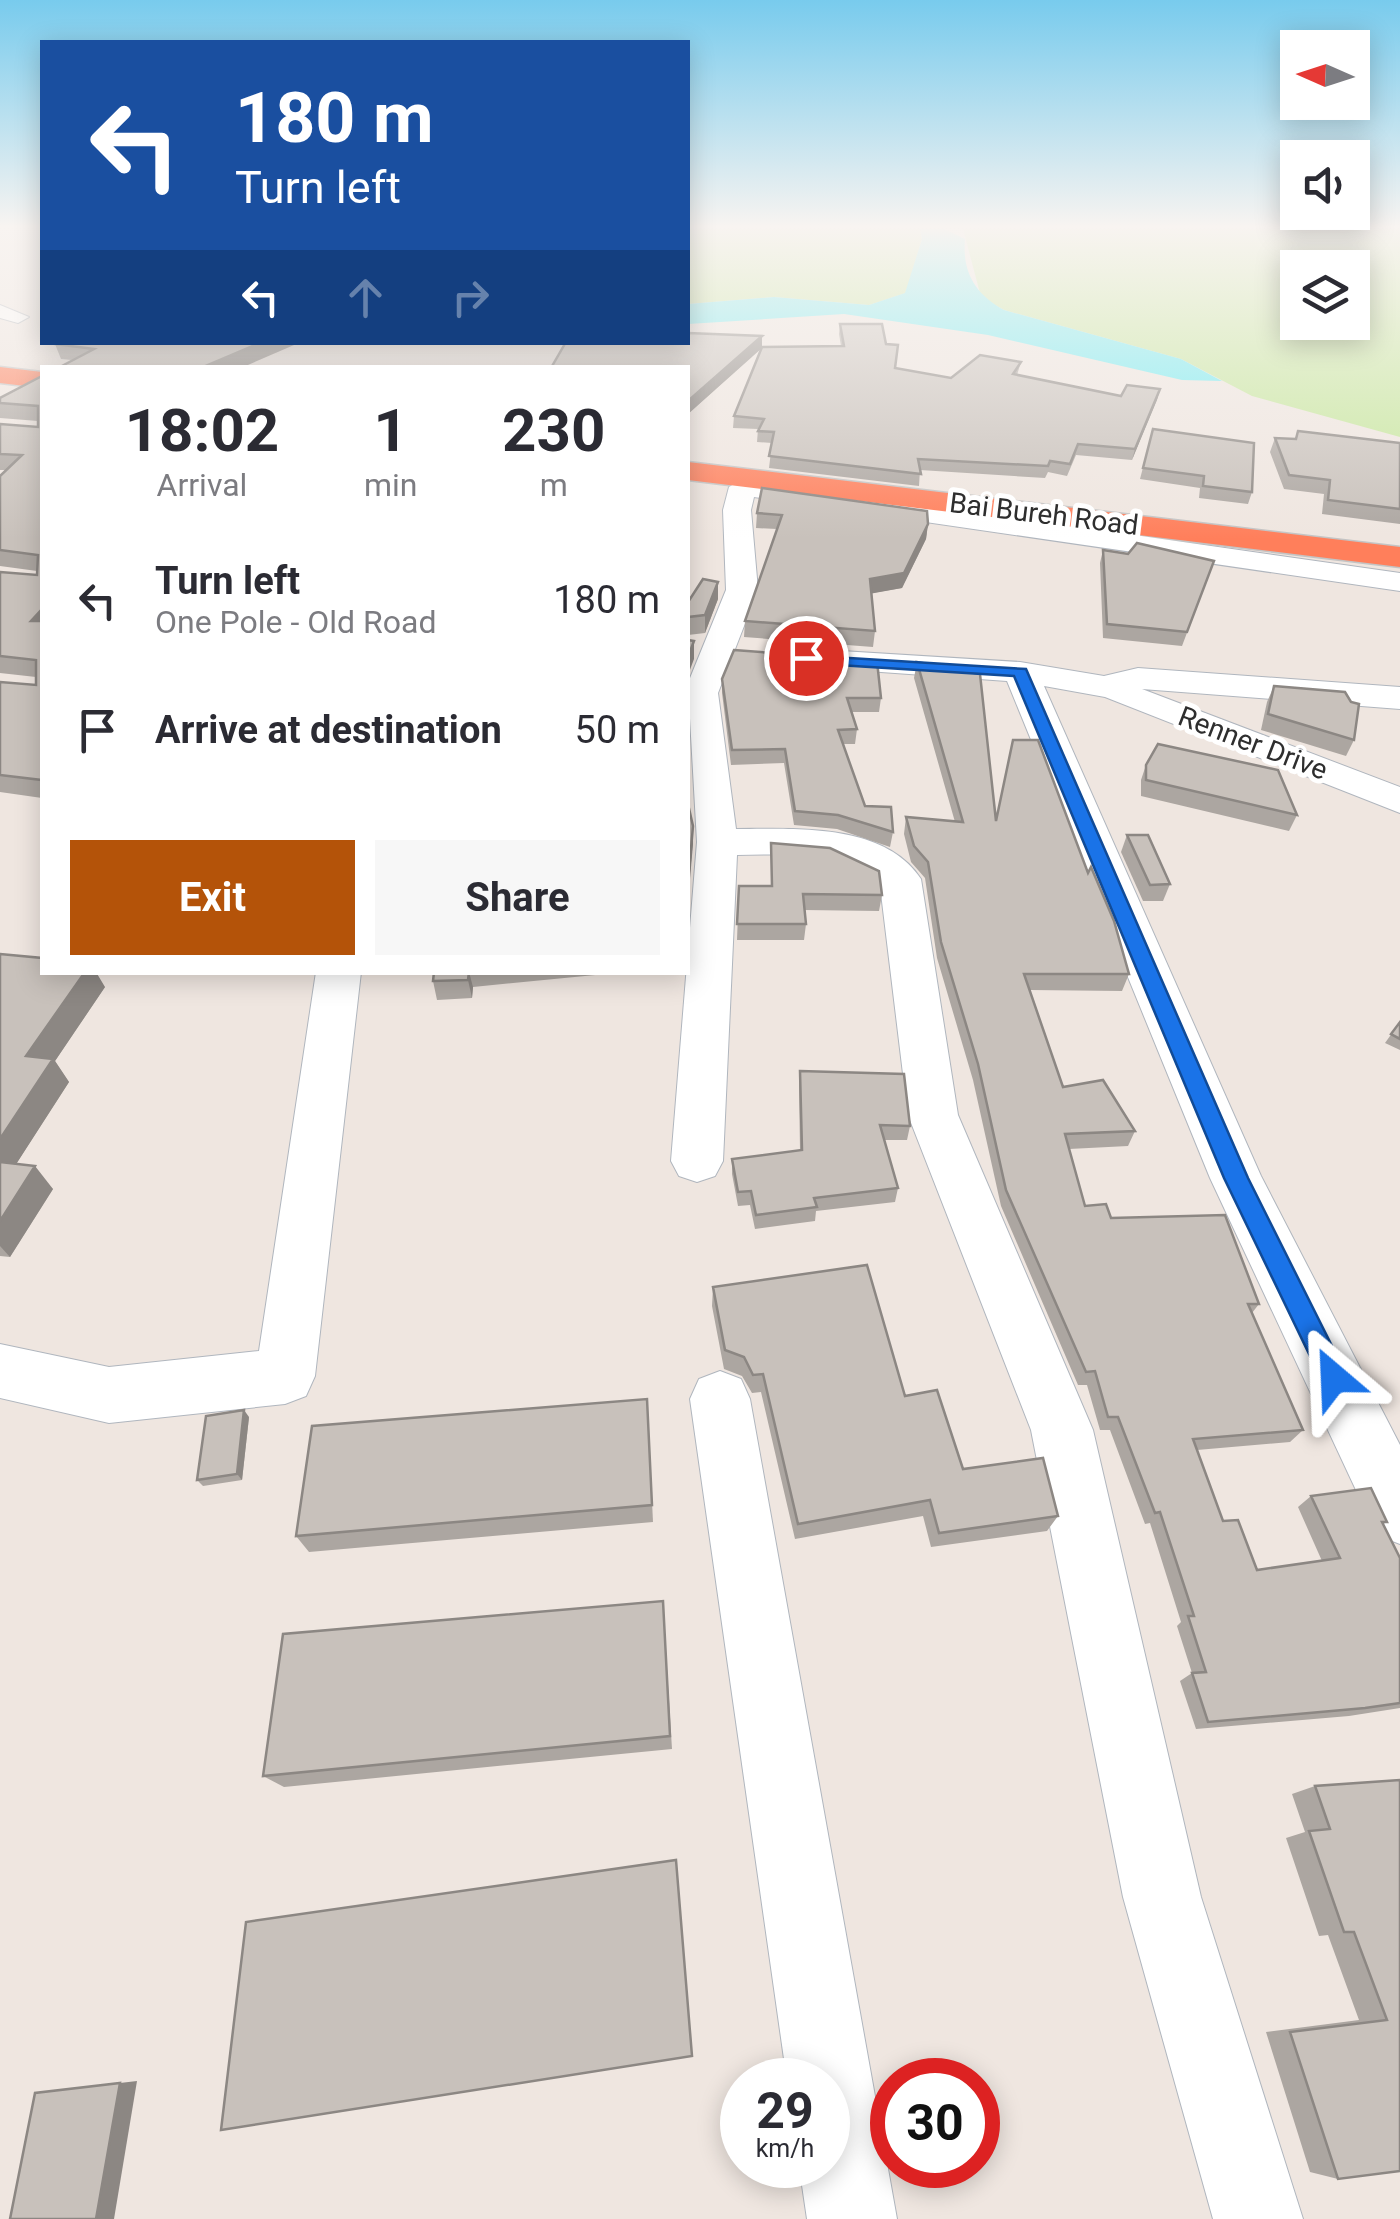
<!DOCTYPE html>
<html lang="en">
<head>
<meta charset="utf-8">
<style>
	:root { --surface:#fff; --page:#f7f7f7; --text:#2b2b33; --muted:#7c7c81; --accent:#b45309 }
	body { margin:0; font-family:Roboto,sans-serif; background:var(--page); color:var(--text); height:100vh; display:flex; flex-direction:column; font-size:38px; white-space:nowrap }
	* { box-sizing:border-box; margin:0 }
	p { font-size:32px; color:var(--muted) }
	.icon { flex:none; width:55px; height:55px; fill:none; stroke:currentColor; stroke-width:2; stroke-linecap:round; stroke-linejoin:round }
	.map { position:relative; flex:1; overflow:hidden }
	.details { position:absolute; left:40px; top:365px; width:650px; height:610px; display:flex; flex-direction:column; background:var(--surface); border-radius:0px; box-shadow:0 5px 25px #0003 }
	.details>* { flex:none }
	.guide { position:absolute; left:40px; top:40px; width:650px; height:305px; border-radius:0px; box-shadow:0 5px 25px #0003; background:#1a4fa0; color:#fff; overflow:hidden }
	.needle { width:65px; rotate:273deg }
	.fabs { position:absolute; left:1280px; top:30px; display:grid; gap:20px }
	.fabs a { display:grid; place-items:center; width:90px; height:90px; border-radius:0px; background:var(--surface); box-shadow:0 5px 25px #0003; font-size:50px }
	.speed { position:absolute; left:720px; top:2058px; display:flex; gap:20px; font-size:50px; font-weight:700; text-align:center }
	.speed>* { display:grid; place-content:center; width:130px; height:130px; border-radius:50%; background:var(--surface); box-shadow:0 5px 25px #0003; line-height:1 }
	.speed small { font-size:25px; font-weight:400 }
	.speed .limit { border:15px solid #d22; background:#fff; color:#111 }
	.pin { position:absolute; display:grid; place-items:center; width:85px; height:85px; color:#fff; margin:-42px; border:5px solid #fff; border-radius:50%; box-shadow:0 2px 10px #0007 }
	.me { position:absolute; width:110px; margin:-55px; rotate:334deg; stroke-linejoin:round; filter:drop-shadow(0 0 8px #0008) }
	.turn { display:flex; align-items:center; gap:35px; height:210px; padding:0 30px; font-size:45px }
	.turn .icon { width:130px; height:130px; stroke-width:2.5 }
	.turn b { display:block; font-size:70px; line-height:85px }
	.lanes { display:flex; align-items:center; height:95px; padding:0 30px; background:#0003; justify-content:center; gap:50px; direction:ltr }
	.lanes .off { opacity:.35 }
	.eta { display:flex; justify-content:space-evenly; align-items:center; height:170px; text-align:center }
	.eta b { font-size:60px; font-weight:700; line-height:70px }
	.button { display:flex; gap:20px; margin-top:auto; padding:20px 30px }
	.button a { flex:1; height:115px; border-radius:0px; background:var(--accent); color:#fff; font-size:40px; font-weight:700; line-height:115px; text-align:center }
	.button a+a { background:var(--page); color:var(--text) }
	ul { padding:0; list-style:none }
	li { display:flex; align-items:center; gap:30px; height:130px; padding:0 30px }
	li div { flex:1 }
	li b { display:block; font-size:38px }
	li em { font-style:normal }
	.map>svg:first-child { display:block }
	.green { fill:#c5e79b; fill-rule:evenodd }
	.water { fill:#70edf4 }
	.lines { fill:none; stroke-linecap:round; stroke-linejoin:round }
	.minor-casing { stroke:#b0b6be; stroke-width:2 }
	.highway-casing { stroke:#c4c4c4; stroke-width:3 }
	.minor { fill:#fff; fill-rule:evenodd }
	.highway { fill:#ff7f5b; fill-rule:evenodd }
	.wall { fill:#aca6a1 }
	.shaded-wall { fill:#8c8783 }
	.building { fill:#c8c1bb; stroke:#8c8783; stroke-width:2.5 }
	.route { fill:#1a73e8; stroke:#114b97; stroke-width:2.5 }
	.labels { text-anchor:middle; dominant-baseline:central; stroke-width:10; stroke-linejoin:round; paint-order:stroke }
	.far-street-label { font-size:28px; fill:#2e2e2e; stroke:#fff }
</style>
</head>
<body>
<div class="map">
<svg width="1400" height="2219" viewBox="0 0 1400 2219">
	<rect width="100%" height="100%" fill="#efe6e0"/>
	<!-- green -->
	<g class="green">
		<path d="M 688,229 L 920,229 L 922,239 L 906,293 L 869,305 L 774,297 L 688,304 Z"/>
		<path d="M 963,229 L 1400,229 L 1400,437 L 1252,396 L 1181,359 L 1004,310 L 981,297 ZM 1298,268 L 1352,268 L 1352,322 L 1298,322 Z"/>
	</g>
	<!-- water -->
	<path class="water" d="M 920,229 L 944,229 L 965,239 C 962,272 975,294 1004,310 L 1181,359 L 1222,381 L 1182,380 L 988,335 L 844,314 L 688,324 L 688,304 L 774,297 L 869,305 L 905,293 L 922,239 Z"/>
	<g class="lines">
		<!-- minor casing -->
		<g class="minor-casing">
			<g id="minor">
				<path d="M 0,305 L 29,317 L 18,323 L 0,318 Z"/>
				<path d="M 743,479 L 1400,573 L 1400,591 L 754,497 L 751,510 L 758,590 L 718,693 L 736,829 C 793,829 884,822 921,879 L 958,1115 L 1093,1430 L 1201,1897 L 1303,2219 L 1213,2219 L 1123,1897 L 1031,1430 L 908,1115 L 880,885 C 834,851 791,854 737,855 L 723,1161 L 715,1176 L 697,1182 L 679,1176 L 671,1161 L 697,842 L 688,683 L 726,590 L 723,510 L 729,487 Z"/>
				<path d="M 809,649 L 1020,662 L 1104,676 L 1138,668 L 1400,687 L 1400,709 L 1142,689 L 1400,787 L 1400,813 L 1105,697 L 1044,686 L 1261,1176 L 1400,1445 L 1400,1544 L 1377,1535 L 1210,1178 L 1007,681 L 797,666 L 792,659 L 797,652 Z"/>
				<path d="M 316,972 L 361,972 L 315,1376 L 306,1396 L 285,1404 L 109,1423 L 0,1398 L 0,1344 L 109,1367 L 259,1351 Z"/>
				<path d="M 720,1371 L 741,1379 L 750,1399 L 897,2219 L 807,2219 L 799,2165 L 828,2165 L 828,2080 L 787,2080 L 690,1399 L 699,1379 Z"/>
			</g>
		</g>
		<!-- highway casing -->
		<g class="highway-casing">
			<g id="highway">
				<path d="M 0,367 L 42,372 L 42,388 L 0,383 Z"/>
				<path d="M 688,462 L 1400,547 L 1400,567 L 688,480 Z"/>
			</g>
		</g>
		<!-- minor -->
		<use href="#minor" class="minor"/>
		<!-- highway -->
		<use href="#highway" class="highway"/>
	</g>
	<!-- wall -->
	<g class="wall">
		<path d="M 840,324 L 886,344 L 896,368 L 951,378 L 1021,362 L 1017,375 L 1121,396 L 1160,389 L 1132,460 L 1076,455 L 1067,476 L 1048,472 L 1045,478 L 920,470 L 919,486 L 769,468 L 772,443 L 757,442 L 758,429 L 733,428 L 734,416 L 761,348 L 688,414 L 688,368 L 762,336 L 762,347 L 841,346 L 839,334 Z"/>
		<path d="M 301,342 L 72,360 L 61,359 L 55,344 Z"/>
		<path d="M 42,376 L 42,798 L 0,792 L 0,682 L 36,685 L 36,677 L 0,673 L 0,572 L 37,575 L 37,571 L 0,566 L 0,476 L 6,470 L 0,470 L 0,424 L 38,427 L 38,421 L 0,418 L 0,398 Z"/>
		<path d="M 1153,429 L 1252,492 L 1248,504 L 1199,498 L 1200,488 L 1140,479 Z"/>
		<path d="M 1298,431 L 1400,443 L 1400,524 L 1322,514 L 1324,494 L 1284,489 L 1270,452 L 1275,438 L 1295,439 Z"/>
		<path d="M 757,513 L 928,524 L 926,539 L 902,588 L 872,593 L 875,631 L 873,647 L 744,637 L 745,621 L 777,529 L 756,528 Z"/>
		<path d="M 1103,550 L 1128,554 L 1214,561 L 1182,646 L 1103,638 L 1100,563 Z"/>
		<path d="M 718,599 L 705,633 L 688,635 L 688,602 Z"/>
		<path d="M 917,662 L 996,819 L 1088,873 L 1129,974 L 1122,991 L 1030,990 L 1063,1087 L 1135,1131 L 1128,1146 L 1069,1149 L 1085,1206 L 1111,1218 L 1259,1304 L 1252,1313 L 1303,1430 L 1290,1442 L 1197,1450 L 1223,1521 L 1257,1570 L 1322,1561 L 1298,1507 L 1311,1496 L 1387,1522 L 1383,1524 L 1400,1558 L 1400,1708 L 1349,1716 L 1196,1729 L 1180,1681 L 1192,1673 L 1177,1626 L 1181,1622 L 1150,1523 L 1145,1524 L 1110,1430 L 1100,1430 L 1087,1385 L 1078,1385 L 1001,1206 L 973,1080 L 937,958 L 925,878 L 911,862 L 904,834 L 906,817 L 955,822 L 914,678 Z"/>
		<path d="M 722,679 L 881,698 L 879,712 L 851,712 L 857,729 L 855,744 L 843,744 L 865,806 L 893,832 L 890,847 L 837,829 L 794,825 L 784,763 L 731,765 L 722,693 Z"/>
		<path d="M 1274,686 L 1354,740 L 1346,756 L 1261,730 L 1267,702 Z"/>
		<path d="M 1146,765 L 1297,815 L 1289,831 L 1141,796 L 1141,780 Z"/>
		<path d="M 1127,835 L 1170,884 L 1163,901 L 1143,901 L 1121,852 Z"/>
		<path d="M 771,843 L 882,895 L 879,911 L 804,910 L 806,924 L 804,940 L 737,940 L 739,886 L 771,886 Z"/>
		<path d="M 0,954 L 105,987 L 55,1061 L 69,1082 L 16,1164 L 53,1189 L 10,1257 L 0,1256 Z"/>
		<path d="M 434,972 L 626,972 L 473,987 L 472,998 L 437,1000 L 433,981 Z"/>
		<path d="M 1400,1022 L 1400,1050 L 1385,1043 Z"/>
		<path d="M 800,1071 L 910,1126 L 907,1140 L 884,1140 L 898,1188 L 895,1202 L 816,1211 L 815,1221 L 755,1229 L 750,1205 L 738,1206 L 732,1174 L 732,1159 L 800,1150 L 799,1086 Z"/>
		<path d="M 713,1287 L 905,1396 L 963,1469 L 1058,1516 L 1047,1531 L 931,1547 L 923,1516 L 795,1539 L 761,1392 L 752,1393 L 742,1376 L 724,1369 L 712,1306 Z"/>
		<path d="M 249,1417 L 242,1480 L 203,1486 L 197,1480 Z"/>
		<path d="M 648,1418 L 653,1522 L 309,1552 L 296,1536 Z"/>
		<path d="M 664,1619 L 672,1749 L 284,1787 L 263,1776 Z"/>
		<path d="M 1400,1780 L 1400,2171 L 1338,2179 L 1310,2172 L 1266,2032 L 1359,2020 L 1328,1935 L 1319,1936 L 1286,1838 L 1305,1832 L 1292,1794 L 1315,1786 Z"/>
	</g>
	<!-- shaded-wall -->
	<g class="shaded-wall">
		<path d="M 762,336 L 762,348 L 688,414 L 688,401 Z"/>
		<path d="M 262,342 L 301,342 L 241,368 L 201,368 Z"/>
		<path d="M 1160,389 L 1157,400 L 1132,460 L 1135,449 Z"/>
		<path d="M 928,524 L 926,539 L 902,588 L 869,594 L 870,579 Z"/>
		<path d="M 718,582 L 718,599 L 705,633 L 705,615 Z"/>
		<path d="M 42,609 L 42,635 L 31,621 Z"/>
		<path d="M 694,641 L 694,659 L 688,675 L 688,657 Z"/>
		<path d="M 693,826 L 693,844 L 688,902 L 688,882 Z"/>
		<path d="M 85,972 L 96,972 L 105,987 L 55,1061 L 69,1082 L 4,1183 L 0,1178 L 0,1139 L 26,1056 Z"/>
		<path d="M 469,972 L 473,987 L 472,998 L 468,980 Z"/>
		<path d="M 35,1166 L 53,1189 L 10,1257 L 0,1246 L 0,1221 Z"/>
		<path d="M 244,1410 L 249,1417 L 242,1480 L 237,1474 Z"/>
		<path d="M 137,2081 L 114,2219 L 96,2219 L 120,2083 Z"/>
	</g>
	<!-- building -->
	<g class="building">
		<path d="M 840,324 L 882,324 L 886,344 L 898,345 L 895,368 L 951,378 L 980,355 L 1021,362 L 1013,374 L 1121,396 L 1127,385 L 1160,389 L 1135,449 L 1078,444 L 1070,464 L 1050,461 L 1048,466 L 918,459 L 921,474 L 769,456 L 774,432 L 758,431 L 764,419 L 734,416 L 762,347 L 844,346 Z"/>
		<path d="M 688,333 L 762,336 L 688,401 L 688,368 L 551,368 L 566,342 L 688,342 Z"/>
		<path d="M 56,342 L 262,342 L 201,368 L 58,368 L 94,349 L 55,344 Z"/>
		<path d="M 42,376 L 42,609 L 31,621 L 42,621 L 42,780 L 0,775 L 0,682 L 36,685 L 36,660 L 0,656 L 0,572 L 37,575 L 38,555 L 0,550 L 0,476 L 22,455 L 0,454 L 0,424 L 38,427 L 38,406 L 0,403 L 0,398 Z"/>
		<path d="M 1153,429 L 1254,443 L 1252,492 L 1203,486 L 1204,476 L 1143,468 Z"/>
		<path d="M 1298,431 L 1400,443 L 1400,509 L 1328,500 L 1330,480 L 1289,475 L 1275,438 L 1296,439 Z"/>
		<path d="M 762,488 L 927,511 L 928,524 L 904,573 L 870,579 L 875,631 L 745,621 L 782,515 L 757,513 Z"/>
		<path d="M 1137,543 L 1214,561 L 1187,632 L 1107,624 L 1103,550 L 1128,554 Z"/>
		<path d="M 703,579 L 718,582 L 705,615 L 688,617 L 688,602 Z"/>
		<path d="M 688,640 L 694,641 L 688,657 Z"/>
		<path d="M 734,650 L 877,661 L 881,698 L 847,698 L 857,729 L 838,730 L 865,806 L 891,807 L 893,832 L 838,815 L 795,811 L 785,749 L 732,750 L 722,679 Z"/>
		<path d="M 917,662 L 980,674 L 996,821 L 1013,740 L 1038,740 L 1088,873 L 1091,867 L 1114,921 L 1129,974 L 1024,974 L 1063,1087 L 1103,1080 L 1135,1131 L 1065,1134 L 1085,1206 L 1106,1204 L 1111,1218 L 1225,1215 L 1259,1304 L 1248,1304 L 1303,1430 L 1193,1439 L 1223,1521 L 1238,1520 L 1257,1570 L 1340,1558 L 1311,1496 L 1371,1488 L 1387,1522 L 1382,1522 L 1400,1558 L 1400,1703 L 1365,1708 L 1208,1722 L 1192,1673 L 1206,1672 L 1188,1616 L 1194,1616 L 1160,1512 L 1155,1513 L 1118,1417 L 1108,1417 L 1095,1371 L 1086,1372 L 1006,1190 L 978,1064 L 941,942 L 928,862 L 914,846 L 906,817 L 963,822 Z"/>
		<path d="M 1274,686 L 1345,692 L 1351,702 L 1359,704 L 1354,740 L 1268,714 Z"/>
		<path d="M 1158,744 L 1278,770 L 1297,815 L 1146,780 L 1146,765 Z"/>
		<path d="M 688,804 L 693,826 L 688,882 Z"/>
		<path d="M 1127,835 L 1148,835 L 1170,884 L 1150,885 Z"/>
		<path d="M 771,843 L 830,848 L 879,871 L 882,895 L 803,894 L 806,924 L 737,924 L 739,886 L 772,886 Z"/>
		<path d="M 0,954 L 42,958 L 42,972 L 85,972 L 26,1056 L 53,1059 L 0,1139 Z"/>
		<path d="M 434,972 L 469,972 L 468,980 L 433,981 Z"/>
		<path d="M 1400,1022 L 1400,1039 L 1391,1034 Z"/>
		<path d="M 800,1071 L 904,1074 L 910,1126 L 880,1125 L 898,1188 L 814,1198 L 817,1207 L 756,1215 L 751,1191 L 738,1192 L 732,1159 L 802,1150 Z"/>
		<path d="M 0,1162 L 35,1166 L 0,1221 Z"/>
		<path d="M 867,1265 L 905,1396 L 937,1390 L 963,1469 L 1043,1458 L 1058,1516 L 939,1533 L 930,1500 L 798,1524 L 763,1374 L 753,1375 L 744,1357 L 725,1350 L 713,1287 Z"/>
		<path d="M 647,1399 L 652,1505 L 296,1536 L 312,1426 Z"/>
		<path d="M 244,1410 L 237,1474 L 197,1480 L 206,1416 Z"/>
		<path d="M 663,1601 L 670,1736 L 263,1776 L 283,1634 Z"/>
		<path d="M 1400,1780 L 1400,2171 L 1338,2179 L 1290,2032 L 1387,2020 L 1354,1932 L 1344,1932 L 1309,1831 L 1330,1829 L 1315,1786 Z"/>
		<path d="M 676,1860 L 692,2056 L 221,2130 L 246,1922 Z"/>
		<path d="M 120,2083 L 96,2219 L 10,2219 L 35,2093 Z"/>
	</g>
	<!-- sky -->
	<linearGradient id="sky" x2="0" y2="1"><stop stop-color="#78cbed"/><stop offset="0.42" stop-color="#f8f4f1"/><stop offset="1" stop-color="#f8f4f1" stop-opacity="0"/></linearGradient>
	<rect width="1400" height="539" fill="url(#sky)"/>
	<!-- route -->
	<path class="route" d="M 801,655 L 1026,669 L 1248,1178 L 1348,1378 L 1344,1387 L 1334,1391 L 1325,1387 L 1224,1178 L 1014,676 L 806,663 L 799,658 Z"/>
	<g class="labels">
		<!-- far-street labels -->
		<g class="far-street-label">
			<text transform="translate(1044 514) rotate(7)">Bai Bureh Road</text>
			<text transform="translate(1253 743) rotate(21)">Renner Drive</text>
		</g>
	</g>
</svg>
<div class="fabs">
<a><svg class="needle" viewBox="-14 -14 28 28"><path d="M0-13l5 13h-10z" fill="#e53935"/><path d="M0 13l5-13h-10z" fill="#7c7c81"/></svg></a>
<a><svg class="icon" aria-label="sound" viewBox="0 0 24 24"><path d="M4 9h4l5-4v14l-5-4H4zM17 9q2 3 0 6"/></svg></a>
<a><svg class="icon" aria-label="layers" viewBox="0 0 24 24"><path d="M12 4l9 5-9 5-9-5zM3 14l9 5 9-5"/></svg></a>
</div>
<div class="speed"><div>29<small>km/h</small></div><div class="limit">30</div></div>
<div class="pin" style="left:806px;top:658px;background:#d93025"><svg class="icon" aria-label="arrive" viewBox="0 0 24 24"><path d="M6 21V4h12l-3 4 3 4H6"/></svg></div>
<svg class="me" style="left:1334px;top:1378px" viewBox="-20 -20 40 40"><path d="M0-17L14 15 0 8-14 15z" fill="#1a73e8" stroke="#fff" stroke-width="4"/></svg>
<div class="guide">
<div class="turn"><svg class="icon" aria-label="left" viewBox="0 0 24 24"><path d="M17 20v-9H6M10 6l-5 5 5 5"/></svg><div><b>180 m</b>Turn left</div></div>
<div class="lanes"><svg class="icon" aria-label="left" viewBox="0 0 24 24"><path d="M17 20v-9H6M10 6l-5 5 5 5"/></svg><svg class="icon off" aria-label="ahead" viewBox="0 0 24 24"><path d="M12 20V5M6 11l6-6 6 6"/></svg><svg class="icon off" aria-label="right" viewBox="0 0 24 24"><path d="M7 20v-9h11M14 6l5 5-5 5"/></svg></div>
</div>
<section class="details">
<div class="eta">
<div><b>18:02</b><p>Arrival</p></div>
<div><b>1</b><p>min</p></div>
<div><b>230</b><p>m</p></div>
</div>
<ul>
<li><svg class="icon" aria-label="left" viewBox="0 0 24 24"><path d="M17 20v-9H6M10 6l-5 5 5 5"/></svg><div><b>Turn left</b><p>One Pole - Old Road</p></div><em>180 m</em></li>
<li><svg class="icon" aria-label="arrive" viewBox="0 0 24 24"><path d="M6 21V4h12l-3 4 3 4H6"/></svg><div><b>Arrive at destination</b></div><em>50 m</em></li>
</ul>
<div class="button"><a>Exit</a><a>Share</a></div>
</section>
</div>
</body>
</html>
